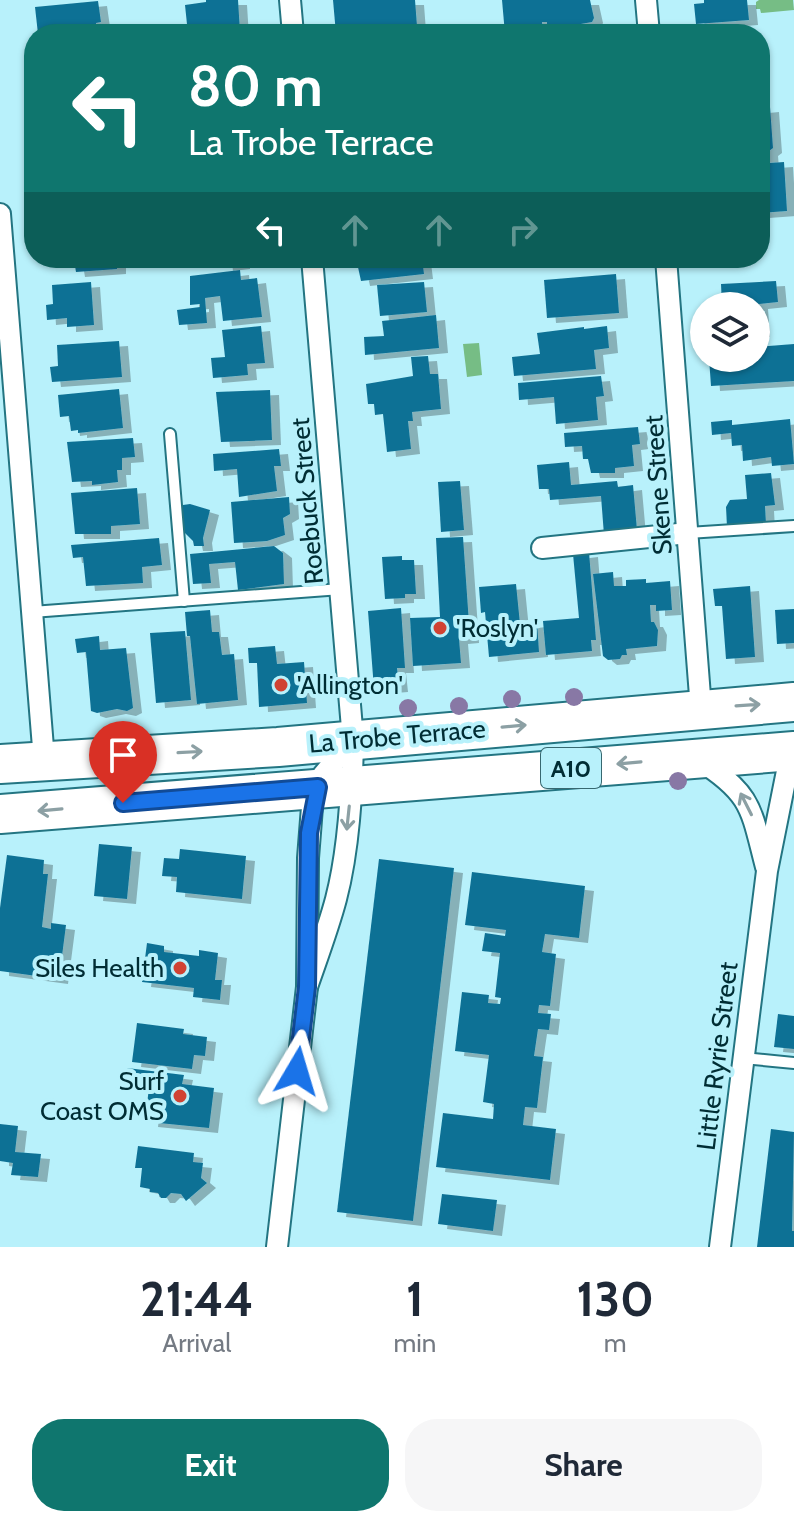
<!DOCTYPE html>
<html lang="en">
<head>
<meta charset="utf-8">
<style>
	:root { --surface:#fff; --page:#f6f6f7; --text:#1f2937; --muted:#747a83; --accent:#0f766e }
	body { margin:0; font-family:Cabin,sans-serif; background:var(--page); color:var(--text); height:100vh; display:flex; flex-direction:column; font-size:30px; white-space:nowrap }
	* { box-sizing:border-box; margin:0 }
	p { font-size:26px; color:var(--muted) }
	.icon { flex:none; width:44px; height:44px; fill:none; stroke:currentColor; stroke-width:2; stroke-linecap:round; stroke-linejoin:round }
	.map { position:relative; height:1247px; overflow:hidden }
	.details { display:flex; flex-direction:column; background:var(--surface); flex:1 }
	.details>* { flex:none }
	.hud { position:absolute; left:24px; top:24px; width:746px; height:244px; border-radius:32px; box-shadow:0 2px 6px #0004; background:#0f766e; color:#fff; overflow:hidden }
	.tools { position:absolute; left:690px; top:292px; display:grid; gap:16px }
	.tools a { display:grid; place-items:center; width:80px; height:80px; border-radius:50%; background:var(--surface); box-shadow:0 2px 6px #0004; font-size:40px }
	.pin { position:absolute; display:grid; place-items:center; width:68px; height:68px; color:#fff; margin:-82px -34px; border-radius:50% 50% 50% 0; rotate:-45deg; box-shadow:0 0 8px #0007 }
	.pin .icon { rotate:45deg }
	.me { position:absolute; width:88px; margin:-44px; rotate:7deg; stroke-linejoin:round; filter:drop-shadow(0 0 6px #0008) }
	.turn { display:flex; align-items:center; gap:28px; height:168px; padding:0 32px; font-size:36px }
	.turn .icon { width:104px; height:104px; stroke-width:2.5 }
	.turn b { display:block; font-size:56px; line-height:68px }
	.lanes { display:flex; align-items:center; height:76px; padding:0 32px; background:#0003; justify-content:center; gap:40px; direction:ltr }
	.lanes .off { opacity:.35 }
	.eta { display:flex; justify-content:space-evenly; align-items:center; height:136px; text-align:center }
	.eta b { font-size:48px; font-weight:700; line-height:56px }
	.action { display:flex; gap:16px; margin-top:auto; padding:16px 32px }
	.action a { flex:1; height:92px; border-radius:32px; background:var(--accent); color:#fff; font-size:32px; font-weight:700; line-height:92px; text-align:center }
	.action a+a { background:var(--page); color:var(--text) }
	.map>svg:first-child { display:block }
	.water { fill:#76bd85 }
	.building { fill:#107195; filter:url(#shadow) }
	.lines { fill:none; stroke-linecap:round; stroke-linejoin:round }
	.lane-casing { stroke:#237582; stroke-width:14 }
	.street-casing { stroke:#237582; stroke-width:24 }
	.highway-casing { stroke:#237582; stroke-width:42 }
	.lane { stroke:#fff; stroke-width:10 }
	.street { stroke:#fff; stroke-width:20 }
	.highway { stroke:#fff; stroke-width:38 }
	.tree { fill:#8878a5 }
	.oneway { stroke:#8ca0a4 }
	.route-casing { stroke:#114b97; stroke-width:20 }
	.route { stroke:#1a73e8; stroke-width:14 }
	.poi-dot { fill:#d04333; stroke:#b8f1fb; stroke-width:3 }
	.labels { text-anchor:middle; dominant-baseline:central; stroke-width:8; stroke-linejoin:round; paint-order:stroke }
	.shield { fill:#b8f1fb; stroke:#376870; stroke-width:2 }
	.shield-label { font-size:24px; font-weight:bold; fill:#002d34 }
	.street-label { font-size:26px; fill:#002d34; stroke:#b8f1fb }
	.poi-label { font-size:26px; fill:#002d34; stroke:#b8f1fb; text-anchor:start }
</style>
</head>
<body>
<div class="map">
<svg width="794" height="1247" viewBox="0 0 794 1247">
	<defs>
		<filter id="shadow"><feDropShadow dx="9" dy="5" stdDeviation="0" flood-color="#0004"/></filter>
	</defs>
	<rect width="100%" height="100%" fill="#b8f1fb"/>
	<!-- water -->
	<g class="water">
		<path d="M 759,0 L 793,0 L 794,10 L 761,13 L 760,9 L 756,9 L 756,2 Z"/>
		<path d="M 479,343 L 482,375 L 467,377 L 463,344 Z"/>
	</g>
	<!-- building -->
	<g class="building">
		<path d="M 206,0 L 238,0 L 240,32 L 188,34 L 185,5 L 206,2 Z"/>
		<path d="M 333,0 L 415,0 L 417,26 L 415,26 L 415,31 L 336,34 Z"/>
		<path d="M 502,0 L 590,0 L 594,18 L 592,22 L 547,30 L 547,22 L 542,22 L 543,34 L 505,34 Z"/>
		<path d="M 704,0 L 747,0 L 749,20 L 696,24 L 694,4 L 704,3 Z"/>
		<path d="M 98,1 L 101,22 L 96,23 L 97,34 L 38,34 L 35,7 Z"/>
		<path d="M 770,107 L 773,148 L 769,151 L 770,163 L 784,162 L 787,211 L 760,213 L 760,108 Z"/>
		<path d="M 58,258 L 117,258 L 117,269 L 76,272 L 74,260 L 58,262 Z"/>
		<path d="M 223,258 L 241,258 L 241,264 L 224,266 Z"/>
		<path d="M 356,258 L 422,258 L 424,274 L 361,281 Z"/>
		<path d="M 240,270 L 241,280 L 257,278 L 262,317 L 223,321 L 220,296 L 205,298 L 207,323 L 179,325 L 177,310 L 200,307 L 200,304 L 190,305 L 190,276 Z"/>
		<path d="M 616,274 L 619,313 L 547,318 L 544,280 Z"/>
		<path d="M 776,281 L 778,302 L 759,304 L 761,332 L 756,332 L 756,306 L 722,306 L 721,284 Z"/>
		<path d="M 91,282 L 94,325 L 67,327 L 67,318 L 47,320 L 46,305 L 53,304 L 52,285 Z"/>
		<path d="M 424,282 L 427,312 L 380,316 L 377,285 Z"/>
		<path d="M 436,315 L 439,348 L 365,355 L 364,337 L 384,336 L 382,321 Z"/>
		<path d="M 261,326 L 265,363 L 247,364 L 248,375 L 213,378 L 211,358 L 225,357 L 222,330 Z"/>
		<path d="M 607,326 L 609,348 L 594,350 L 596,369 L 514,376 L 512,357 L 540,354 L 537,333 L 584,327 L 584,329 Z"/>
		<path d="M 119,341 L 122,377 L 52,382 L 50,367 L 58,366 L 57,345 Z"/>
		<path d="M 794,344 L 794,381 L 711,386 L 709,358 L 756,358 L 756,347 Z"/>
		<path d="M 428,356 L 430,374 L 438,374 L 441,409 L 412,412 L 413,421 L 408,421 L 411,449 L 387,452 L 383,414 L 375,415 L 374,404 L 368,404 L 366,384 L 413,376 L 411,357 Z"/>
		<path d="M 601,376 L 604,396 L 596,397 L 598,420 L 556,424 L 554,397 L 519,400 L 518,383 Z"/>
		<path d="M 119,389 L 123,428 L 78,433 L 78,430 L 71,431 L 69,416 L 60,417 L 58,395 Z"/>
		<path d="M 270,390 L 272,440 L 221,442 L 216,392 Z"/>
		<path d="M 790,419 L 794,464 L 772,466 L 771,457 L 743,461 L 742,445 L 732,446 L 731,433 L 712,435 L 711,422 L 732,420 L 732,425 Z"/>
		<path d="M 638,427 L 640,444 L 632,445 L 634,466 L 615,468 L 615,473 L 591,473 L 588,459 L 583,459 L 582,446 L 565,447 L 564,433 Z"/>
		<path d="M 133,438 L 135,457 L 122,458 L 122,470 L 117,470 L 118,482 L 92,485 L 92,481 L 72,482 L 67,442 Z"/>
		<path d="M 279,449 L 281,466 L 274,466 L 277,491 L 239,497 L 237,469 L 214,471 L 213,454 Z"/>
		<path d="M 569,462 L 571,485 L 617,481 L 618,487 L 633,485 L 637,530 L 604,535 L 601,496 L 550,500 L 549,489 L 539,489 L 537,465 Z"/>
		<path d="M 771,473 L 775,505 L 765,506 L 766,524 L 727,527 L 726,507 L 730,500 L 747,499 L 745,475 Z"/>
		<path d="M 460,481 L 464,530 L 441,532 L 438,482 Z"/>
		<path d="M 137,488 L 140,524 L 111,526 L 111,534 L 75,534 L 71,493 Z"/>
		<path d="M 289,497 L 290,514 L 283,518 L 285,535 L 267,541 L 234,543 L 231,502 Z"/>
		<path d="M 190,504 L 210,510 L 203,538 L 204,546 L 194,546 L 193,541 L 183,531 L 183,505 Z"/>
		<path d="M 463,537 L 470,638 L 459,639 L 461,663 L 413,666 L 410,618 L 440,617 L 436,538 Z"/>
		<path d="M 159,538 L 162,565 L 142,567 L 143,583 L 86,586 L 83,557 L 73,558 L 71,545 Z"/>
		<path d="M 274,546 L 283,553 L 284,584 L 238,590 L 235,562 L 209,564 L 211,583 L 193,584 L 190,554 Z"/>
		<path d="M 589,552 L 596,640 L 591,640 L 592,651 L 546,655 L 543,621 L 579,618 L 573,554 Z"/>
		<path d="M 402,556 L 402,560 L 414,560 L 416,594 L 405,594 L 405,598 L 385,599 L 382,557 Z"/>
		<path d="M 613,572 L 614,586 L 626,586 L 626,580 L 646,579 L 646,583 L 670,581 L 672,610 L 656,611 L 656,605 L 650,605 L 651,622 L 654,622 L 658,630 L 657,646 L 626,649 L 627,655 L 622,655 L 620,659 L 608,660 L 603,656 L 593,574 Z"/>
		<path d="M 516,584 L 520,624 L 537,622 L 539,652 L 489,657 L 485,612 L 481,613 L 479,587 Z"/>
		<path d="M 750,586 L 755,657 L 726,659 L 722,606 L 715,606 L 713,589 Z"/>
		<path d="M 401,608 L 405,668 L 397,668 L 399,687 L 374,689 L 368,611 Z"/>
		<path d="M 794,609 L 794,643 L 777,644 L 775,610 Z"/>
		<path d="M 210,610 L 212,632 L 219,632 L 222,655 L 234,654 L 238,700 L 197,704 L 190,636 L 187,636 L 185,612 Z"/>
		<path d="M 185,631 L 191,700 L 156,703 L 150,633 Z"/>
		<path d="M 99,636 L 100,650 L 126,648 L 133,708 L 127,711 L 117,709 L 97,713 L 91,711 L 86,652 L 77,653 L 75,639 Z"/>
		<path d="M 275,646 L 277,664 L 304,662 L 307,703 L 259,707 L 257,663 L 249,663 L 248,648 Z"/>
		<path d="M 99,844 L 132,847 L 127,899 L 94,896 Z"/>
		<path d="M 180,849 L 246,856 L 242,899 L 176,892 L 177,877 L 162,876 L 164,858 L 179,859 Z"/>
		<path d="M 7,855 L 44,860 L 43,874 L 48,874 L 42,927 L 51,929 L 51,923 L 66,925 L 59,979 L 0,971 L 0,908 Z"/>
		<path d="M 379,859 L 454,868 L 413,1221 L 337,1212 Z"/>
		<path d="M 472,872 L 585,886 L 579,938 L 545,934 L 542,952 L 556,954 L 550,1006 L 539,1005 L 538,1013 L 551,1014 L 549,1030 L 538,1029 L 534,1056 L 543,1057 L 537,1108 L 525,1107 L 523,1125 L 556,1129 L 550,1180 L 436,1167 L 443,1113 L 493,1119 L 494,1104 L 483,1102 L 489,1055 L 455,1051 L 462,992 L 489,995 L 488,1003 L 500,1004 L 501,998 L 495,997 L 500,953 L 482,951 L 485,933 L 505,936 L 506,930 L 465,925 Z"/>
		<path d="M 147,943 L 164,946 L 164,952 L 199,956 L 199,950 L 218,953 L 215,980 L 222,980 L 220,1000 L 193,997 L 194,988 L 142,982 Z"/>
		<path d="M 778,1014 L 794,1016 L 794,1049 L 774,1047 Z"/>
		<path d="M 137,1023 L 184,1029 L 183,1034 L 207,1037 L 205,1056 L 194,1055 L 192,1069 L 132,1062 Z"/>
		<path d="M 127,1068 L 184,1075 L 182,1084 L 214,1088 L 209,1128 L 149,1122 L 151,1105 L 147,1104 L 149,1088 L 158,1089 L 158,1086 L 125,1082 Z"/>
		<path d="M 0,1124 L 18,1126 L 15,1152 L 41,1154 L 38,1177 L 11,1175 L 13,1163 L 0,1161 Z"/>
		<path d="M 771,1129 L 794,1132 L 792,1231 L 794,1231 L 794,1247 L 757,1247 Z"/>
		<path d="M 138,1146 L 194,1153 L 193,1162 L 203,1163 L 201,1178 L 207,1183 L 186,1201 L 181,1194 L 171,1193 L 166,1198 L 161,1198 L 158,1193 L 150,1192 L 150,1189 L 140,1187 L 142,1168 L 135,1168 Z"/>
		<path d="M 442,1194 L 497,1200 L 493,1231 L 438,1224 Z"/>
	</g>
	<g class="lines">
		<!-- lane casing -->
		<g class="lane-casing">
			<g id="lane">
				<path d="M 170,434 L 184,601"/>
				<path d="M 688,533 L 794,526"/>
				<path d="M 32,612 L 341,589"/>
				<path d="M 743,1058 L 794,1063"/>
			</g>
		</g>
		<!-- street casing -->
		<g class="street-casing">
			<g id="street">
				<path d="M 290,0 L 293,34"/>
				<path d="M 646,0 L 649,34"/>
				<path d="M 0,214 L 44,760"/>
				<path d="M 666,258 L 701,709"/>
				<path d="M 542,548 L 688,533"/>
				<path d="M 699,760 C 753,794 751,810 766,867"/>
				<path d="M 307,987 C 317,958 328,929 336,899 C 349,849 352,792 353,740 L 312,258"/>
				<path d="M 277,1247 L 307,987 L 308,858 L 312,807 L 323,775 L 350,743"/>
				<path d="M 720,1247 L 767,871 L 791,751"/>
			</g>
		</g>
		<!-- highway casing -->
		<g class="highway-casing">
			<g id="highway">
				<path d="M 0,764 L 278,747 L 794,702"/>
				<path d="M 0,814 L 794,751"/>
			</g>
		</g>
		<!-- lane -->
		<use href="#lane" class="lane"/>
		<!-- street -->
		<use href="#street" class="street"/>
		<!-- highway -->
		<use href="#highway" class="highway"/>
	</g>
	<!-- trees -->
	<g class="tree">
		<circle cx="574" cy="697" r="9"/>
		<circle cx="512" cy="699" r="9"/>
		<circle cx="459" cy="706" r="9"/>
		<circle cx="408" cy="708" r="9"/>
		<circle cx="678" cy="781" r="9"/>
	</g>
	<!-- one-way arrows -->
	<defs><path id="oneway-shaft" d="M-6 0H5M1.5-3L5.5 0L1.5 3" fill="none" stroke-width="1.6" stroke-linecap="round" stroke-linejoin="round" transform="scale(2)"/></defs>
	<g class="oneway">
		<use href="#oneway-shaft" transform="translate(748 705) rotate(-4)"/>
		<use href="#oneway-shaft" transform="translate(514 726) rotate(-5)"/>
		<use href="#oneway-shaft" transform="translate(190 752) rotate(-3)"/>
		<use href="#oneway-shaft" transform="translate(629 763) rotate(175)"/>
		<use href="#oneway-shaft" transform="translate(746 804) rotate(-117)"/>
		<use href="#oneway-shaft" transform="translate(50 810) rotate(175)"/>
		<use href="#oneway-shaft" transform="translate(348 818) rotate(96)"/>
	</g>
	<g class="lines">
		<!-- route casing -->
		<g class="route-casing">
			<path id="route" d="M 123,803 L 318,787 L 309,833 L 307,987 L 297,1071"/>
		</g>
		<!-- route -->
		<use href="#route" class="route"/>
	</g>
	<!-- markers -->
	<g class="poi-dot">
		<circle cx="440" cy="628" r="8"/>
		<circle cx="281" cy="685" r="8"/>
		<circle cx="180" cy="968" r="8"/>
		<circle cx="180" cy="1096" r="8"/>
	</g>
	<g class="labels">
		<!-- shield labels -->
		<rect class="shield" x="541" y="748" width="60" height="40" rx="6"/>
		<g class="shield-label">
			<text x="571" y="768">A10</text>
		</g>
		<!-- street labels -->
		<g class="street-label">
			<text transform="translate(658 485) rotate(-94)">Skene Street</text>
			<text transform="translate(307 501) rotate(-95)">Roebuck Street</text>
			<text transform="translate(397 736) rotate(-5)">La Trobe Terrace</text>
			<text transform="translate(717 1056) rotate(-83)">Little Ryrie Street</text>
		</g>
		<!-- poi labels -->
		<g class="poi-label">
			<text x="456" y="628">'Roslyn'</text>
			<text x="297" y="685">'Allington'</text>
			<text x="164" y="968" text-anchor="end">Siles Health</text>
			<text x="164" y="1081" text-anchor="end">Surf<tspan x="164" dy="30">Coast OMS</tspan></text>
		</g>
	</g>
</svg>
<div class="tools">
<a><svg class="icon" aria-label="layers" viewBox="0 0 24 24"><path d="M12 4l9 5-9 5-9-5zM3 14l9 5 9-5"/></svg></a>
</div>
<div class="pin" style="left:123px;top:803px;background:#d93025"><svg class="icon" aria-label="arrive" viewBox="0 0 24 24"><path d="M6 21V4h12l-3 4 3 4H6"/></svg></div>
<svg class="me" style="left:297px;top:1071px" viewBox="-20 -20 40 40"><path d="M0-17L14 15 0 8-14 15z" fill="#1a73e8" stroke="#fff" stroke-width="4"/></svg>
<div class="hud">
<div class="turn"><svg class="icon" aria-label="left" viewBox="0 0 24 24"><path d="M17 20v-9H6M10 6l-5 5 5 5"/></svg><div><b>80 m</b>La Trobe Terrace</div></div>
<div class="lanes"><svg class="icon" aria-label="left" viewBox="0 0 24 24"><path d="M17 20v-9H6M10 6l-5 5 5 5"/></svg><svg class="icon off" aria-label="ahead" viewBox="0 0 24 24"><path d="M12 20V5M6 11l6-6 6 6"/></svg><svg class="icon off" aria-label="ahead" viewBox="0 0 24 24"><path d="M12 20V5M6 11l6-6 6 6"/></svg><svg class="icon off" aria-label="right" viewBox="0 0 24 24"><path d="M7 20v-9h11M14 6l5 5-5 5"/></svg></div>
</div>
</div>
<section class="details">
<div class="eta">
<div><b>21:44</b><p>Arrival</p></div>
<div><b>1</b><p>min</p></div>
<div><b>130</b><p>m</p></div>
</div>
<div class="action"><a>Exit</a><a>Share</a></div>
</section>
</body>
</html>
